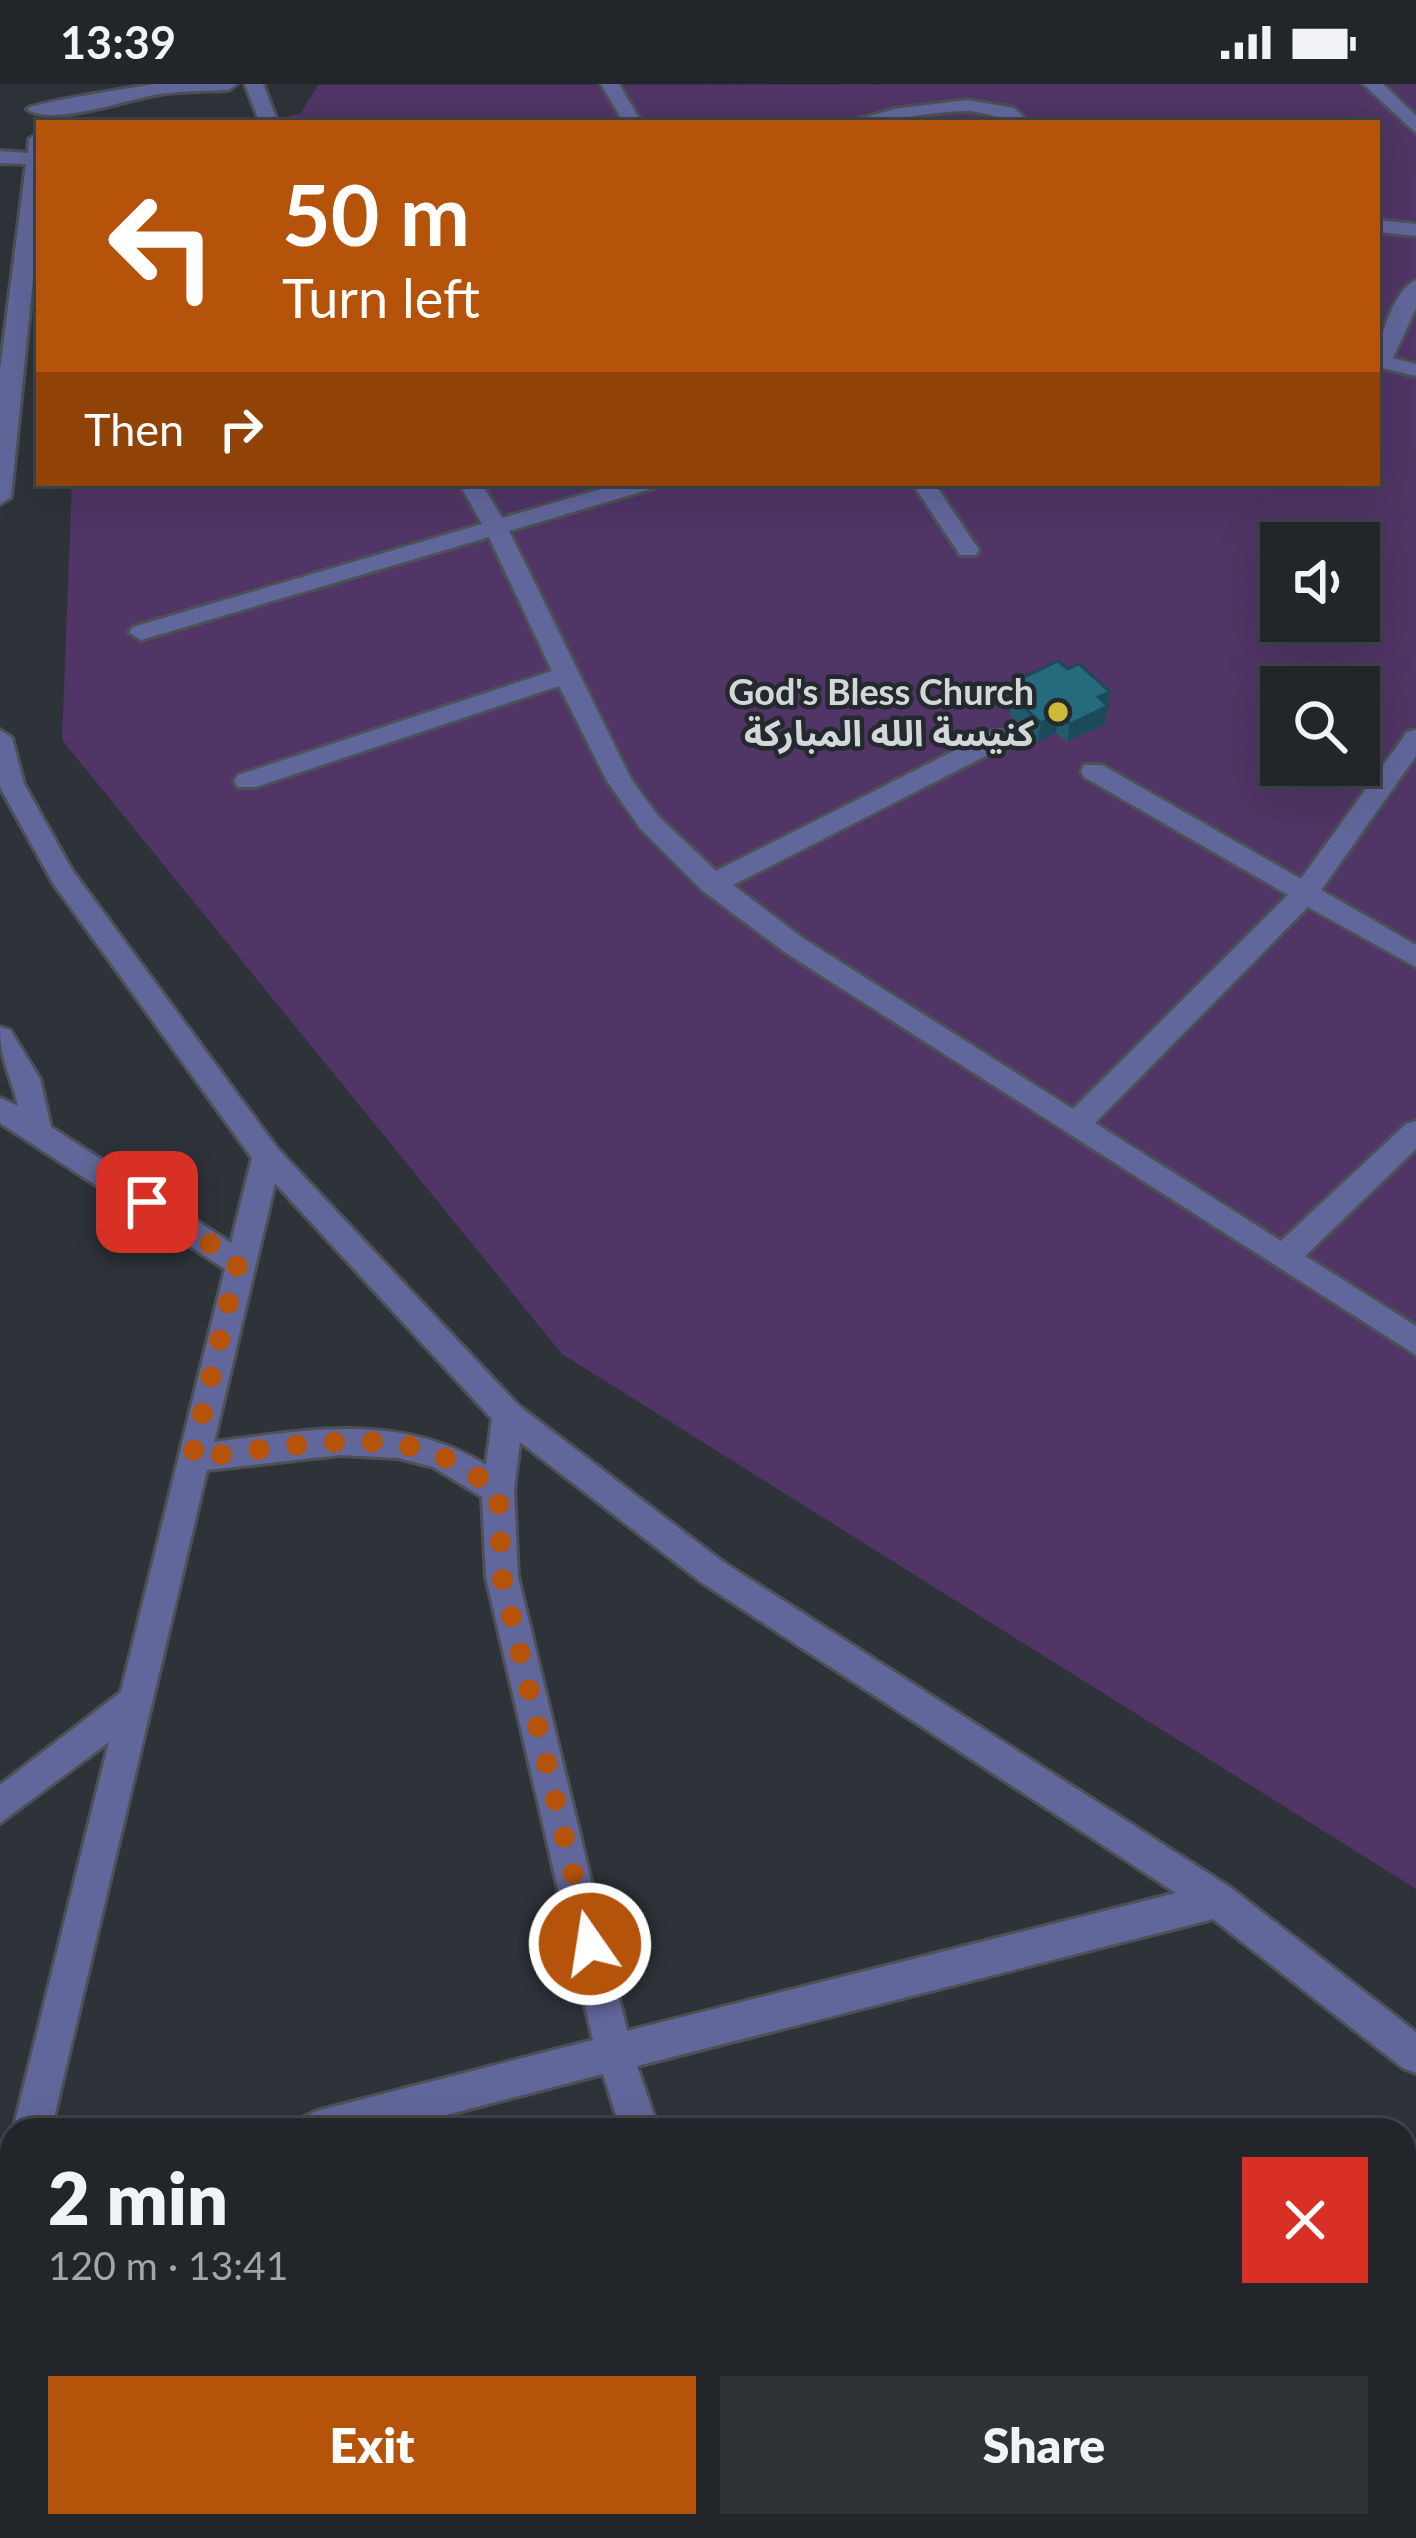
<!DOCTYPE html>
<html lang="en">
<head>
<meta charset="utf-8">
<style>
	:root { --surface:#22262b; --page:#2e3237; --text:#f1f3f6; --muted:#a2a5a9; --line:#3f4347; --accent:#b45309 }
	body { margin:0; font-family:Lato,"Noto Sans Arabic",sans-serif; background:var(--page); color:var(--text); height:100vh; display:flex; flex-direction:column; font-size:45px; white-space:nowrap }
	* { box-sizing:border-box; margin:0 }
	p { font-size:39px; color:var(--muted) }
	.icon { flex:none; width:66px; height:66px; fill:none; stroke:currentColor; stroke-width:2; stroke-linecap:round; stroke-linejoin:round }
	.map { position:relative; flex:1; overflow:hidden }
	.details { position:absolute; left:0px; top:2034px; width:1416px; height:420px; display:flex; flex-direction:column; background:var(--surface); border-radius:36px 36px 0 0; box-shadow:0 12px 48px #0002,0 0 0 3px var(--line) }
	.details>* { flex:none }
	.hud { position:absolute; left:36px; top:36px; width:1344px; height:366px; border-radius:0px; box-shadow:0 12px 48px #0002,0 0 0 3px var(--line); background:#b45309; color:#fff; overflow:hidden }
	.fabs { position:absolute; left:1260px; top:438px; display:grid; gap:24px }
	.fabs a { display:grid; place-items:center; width:120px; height:120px; border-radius:0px; background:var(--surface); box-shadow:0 12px 48px #0002,0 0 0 3px var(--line); font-size:60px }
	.pin { position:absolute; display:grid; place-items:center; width:102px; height:102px; color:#fff; margin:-51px; border-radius:24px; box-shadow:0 6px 18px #0006 }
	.me { position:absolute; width:132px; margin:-66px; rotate:347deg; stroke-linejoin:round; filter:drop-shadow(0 0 9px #0008) }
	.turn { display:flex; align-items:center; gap:42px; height:252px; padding:0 48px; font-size:54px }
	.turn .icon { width:156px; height:156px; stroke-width:2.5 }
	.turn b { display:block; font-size:84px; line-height:102px }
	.then { display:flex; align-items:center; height:114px; padding:0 48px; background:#0003; gap:24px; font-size:45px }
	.round { display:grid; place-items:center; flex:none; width:126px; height:126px; border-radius:0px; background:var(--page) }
	.summary { display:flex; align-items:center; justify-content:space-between; height:204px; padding:0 48px }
	h1 { font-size:72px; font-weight:800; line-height:90px }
	.cta { display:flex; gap:24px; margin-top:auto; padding:24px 48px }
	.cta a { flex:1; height:138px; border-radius:0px; background:var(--accent); color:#fff; font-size:48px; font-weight:800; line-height:138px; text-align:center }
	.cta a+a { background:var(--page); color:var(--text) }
	.status { display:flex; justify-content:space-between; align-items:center; height:84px; padding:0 60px; background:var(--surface); direction:ltr }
	.status svg { height:33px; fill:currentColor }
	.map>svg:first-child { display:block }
	.green { fill:#503566; fill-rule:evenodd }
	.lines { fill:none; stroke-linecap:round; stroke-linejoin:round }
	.minor-casing { stroke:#4c5156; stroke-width:6 }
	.minor { fill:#62679b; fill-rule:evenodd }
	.wall { fill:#215b6c }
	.shaded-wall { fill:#1b4a58 }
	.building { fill:#266a7d; stroke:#1b4a58; stroke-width:3 }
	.route { stroke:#b45309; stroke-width:21; stroke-dasharray:0 37.8 }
	.poi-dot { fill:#ccb938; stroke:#24292e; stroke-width:4.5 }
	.labels { text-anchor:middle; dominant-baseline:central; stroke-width:9; stroke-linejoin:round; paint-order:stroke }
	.poi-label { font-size:36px; font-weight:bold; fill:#d3d7da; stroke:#24292e; text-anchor:end }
</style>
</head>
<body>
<div class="status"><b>13:39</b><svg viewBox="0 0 49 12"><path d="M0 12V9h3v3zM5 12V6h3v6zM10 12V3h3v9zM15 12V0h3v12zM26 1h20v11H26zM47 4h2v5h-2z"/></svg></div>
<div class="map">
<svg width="1416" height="2454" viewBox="0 0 1416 2454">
	<rect width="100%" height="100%" fill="#2e3339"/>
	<!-- green -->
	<path class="green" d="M 1416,0 L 1416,1805 L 562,1270 L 62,656 L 72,399 L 1377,399 L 1377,39 L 253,39 L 300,30 L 318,1 ZM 1281,459 L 1359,459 L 1359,537 L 1281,537 ZM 1281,603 L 1359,603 L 1359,681 L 1281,681 Z"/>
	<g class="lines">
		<!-- minor casing -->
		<g class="minor-casing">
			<g id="minor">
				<path d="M 154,0 L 237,0 L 228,6 C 205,7 182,7 160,10 C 127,15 52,43 27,25 C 36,18 133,4 154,0 Z"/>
				<path d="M 245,0 L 263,0 L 278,39 L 260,39 Z"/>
				<path d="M 601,0 L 619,0 L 642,39 L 624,39 Z"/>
				<path d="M 1363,0 L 1383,0 L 1416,32 L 1416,49 Z"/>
				<path d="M 967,16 L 1014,24 L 1030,39 C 1006,39 989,27 964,27 C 924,28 886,39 846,39 L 894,25 Z"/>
				<path d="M 39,49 L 39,135 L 11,413 L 0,420 L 0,286 L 26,80 L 0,79 L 0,67 L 28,69 L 29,55 Z"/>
				<path d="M 1377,136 L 1416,140 L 1416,152 L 1377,148 Z"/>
				<path d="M 1416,196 L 1416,224 L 1393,274 L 1416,280 L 1416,292 L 1377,283 C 1377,259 1393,206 1416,196 Z"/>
				<path d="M 459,399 L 481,399 L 502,434 L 622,399 L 657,399 L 654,404 L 509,447 L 631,695 L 658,732 L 716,787 L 993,647 L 1011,647 L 1014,653 L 1011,659 L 733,801 L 804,855 L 1073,1025 L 1288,811 L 1084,693 L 1081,687 L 1084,681 L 1102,681 L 1301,795 L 1407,648 L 1416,646 L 1416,672 L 1321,806 L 1416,861 L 1416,883 L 1308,823 L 1095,1039 L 1281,1157 L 1406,1040 L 1416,1037 L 1416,1065 L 1305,1172 L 1416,1242 L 1416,1271 L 786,869 L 703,807 L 640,744 L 607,697 L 559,602 L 256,703 L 238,703 L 234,697 L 238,691 L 552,587 L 489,453 L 141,556 L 129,548 L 133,543 L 482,440 Z"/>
				<path d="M 912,399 L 934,399 L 979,466 L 976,471 L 960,471 Z"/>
				<path d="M 0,646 L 12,654 L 24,700 L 72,786 L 277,1064 L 519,1322 L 723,1478 L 1231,1804 L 1416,1948 L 1416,1989 L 1403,1984 L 1213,1835 L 637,1982 L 659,2046 L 621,2046 L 603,1990 L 389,2046 L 298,2046 L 304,2033 L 317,2027 L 593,1956 L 486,1493 L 482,1413 L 433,1383 L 398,1374 L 340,1371 L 207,1386 L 51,2046 L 13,2046 L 109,1658 L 0,1739 L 0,1701 L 121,1608 L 225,1185 L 0,1039 L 0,1014 L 18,1022 C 11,990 0,978 0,943 L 10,946 L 40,995 L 51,1043 L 231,1159 L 252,1074 L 53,799 L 0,703 ZM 275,1099 L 492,1335 L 486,1381 C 401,1328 307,1346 214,1358 ZM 520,1358 L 701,1498 L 1176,1809 L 627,1947 L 518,1493 L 514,1406 Z"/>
				<path d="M 12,2111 L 12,2187 L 0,2192 L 0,2116 Z"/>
				<path d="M 1416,2293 L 1416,2333 L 1404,2338 L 1404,2298 Z"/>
				<path d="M 753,2442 L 795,2442 L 799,2454 L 757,2454 Z"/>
				<path d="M 1069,2442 L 1134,2442 L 1129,2454 L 1064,2454 Z"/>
			</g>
		</g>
		<!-- minor -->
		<use href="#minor" class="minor"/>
	</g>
	<!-- wall -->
	<path class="wall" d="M 1068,585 L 1110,608 L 1105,640 L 1067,658 L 1056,649 L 1038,658 L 1010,631 L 1012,612 L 1017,610 L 1020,595 Z"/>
	<!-- shaded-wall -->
	<g class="shaded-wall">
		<path d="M 1110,608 L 1105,640 L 1067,658 L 1070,640 L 1098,613 Z"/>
		<path d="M 1060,630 L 1056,649 L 1038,658 L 1041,639 Z"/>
	</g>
	<!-- building -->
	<path class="building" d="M 1058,577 L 1068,585 L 1079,580 L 1110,608 L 1098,613 L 1108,622 L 1070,640 L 1060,630 L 1041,639 L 1012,612 L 1030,604 L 1020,595 Z"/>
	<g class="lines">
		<!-- route -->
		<path class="route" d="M 147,1118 L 238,1178 L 192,1374 C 260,1367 359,1346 424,1366 C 452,1374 474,1391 498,1406 L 502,1493 L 590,1860"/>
	</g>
	<!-- markers -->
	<circle class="poi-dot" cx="1058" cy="628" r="12"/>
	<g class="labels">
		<!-- poi labels -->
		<g class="poi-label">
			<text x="1034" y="607">God's Bless Church<tspan x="1034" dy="41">كنيسة الله المباركة</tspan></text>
		</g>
	</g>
</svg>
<div class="fabs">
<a><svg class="icon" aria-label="sound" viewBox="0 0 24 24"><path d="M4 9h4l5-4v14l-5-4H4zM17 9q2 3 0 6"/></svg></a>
<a><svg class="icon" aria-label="search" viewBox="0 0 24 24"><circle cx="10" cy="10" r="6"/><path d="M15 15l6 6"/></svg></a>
</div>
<div class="pin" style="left:147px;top:1118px;background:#d93025"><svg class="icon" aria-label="arrive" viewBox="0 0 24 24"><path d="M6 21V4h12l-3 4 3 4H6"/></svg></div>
<svg class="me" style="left:590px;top:1860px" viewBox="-20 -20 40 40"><circle r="17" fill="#b45309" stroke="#fff" stroke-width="3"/><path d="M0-11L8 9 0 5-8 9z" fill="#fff"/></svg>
<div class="hud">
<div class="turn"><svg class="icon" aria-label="left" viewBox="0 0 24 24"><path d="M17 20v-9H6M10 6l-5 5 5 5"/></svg><div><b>50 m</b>Turn left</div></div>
<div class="then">Then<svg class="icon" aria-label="right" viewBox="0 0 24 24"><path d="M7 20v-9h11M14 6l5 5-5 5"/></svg></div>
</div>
<section class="details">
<div class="summary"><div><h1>2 min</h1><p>120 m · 13:41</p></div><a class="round" style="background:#d93025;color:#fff"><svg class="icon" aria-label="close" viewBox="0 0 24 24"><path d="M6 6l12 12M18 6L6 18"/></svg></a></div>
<div class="cta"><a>Exit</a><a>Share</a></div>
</section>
</div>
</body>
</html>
